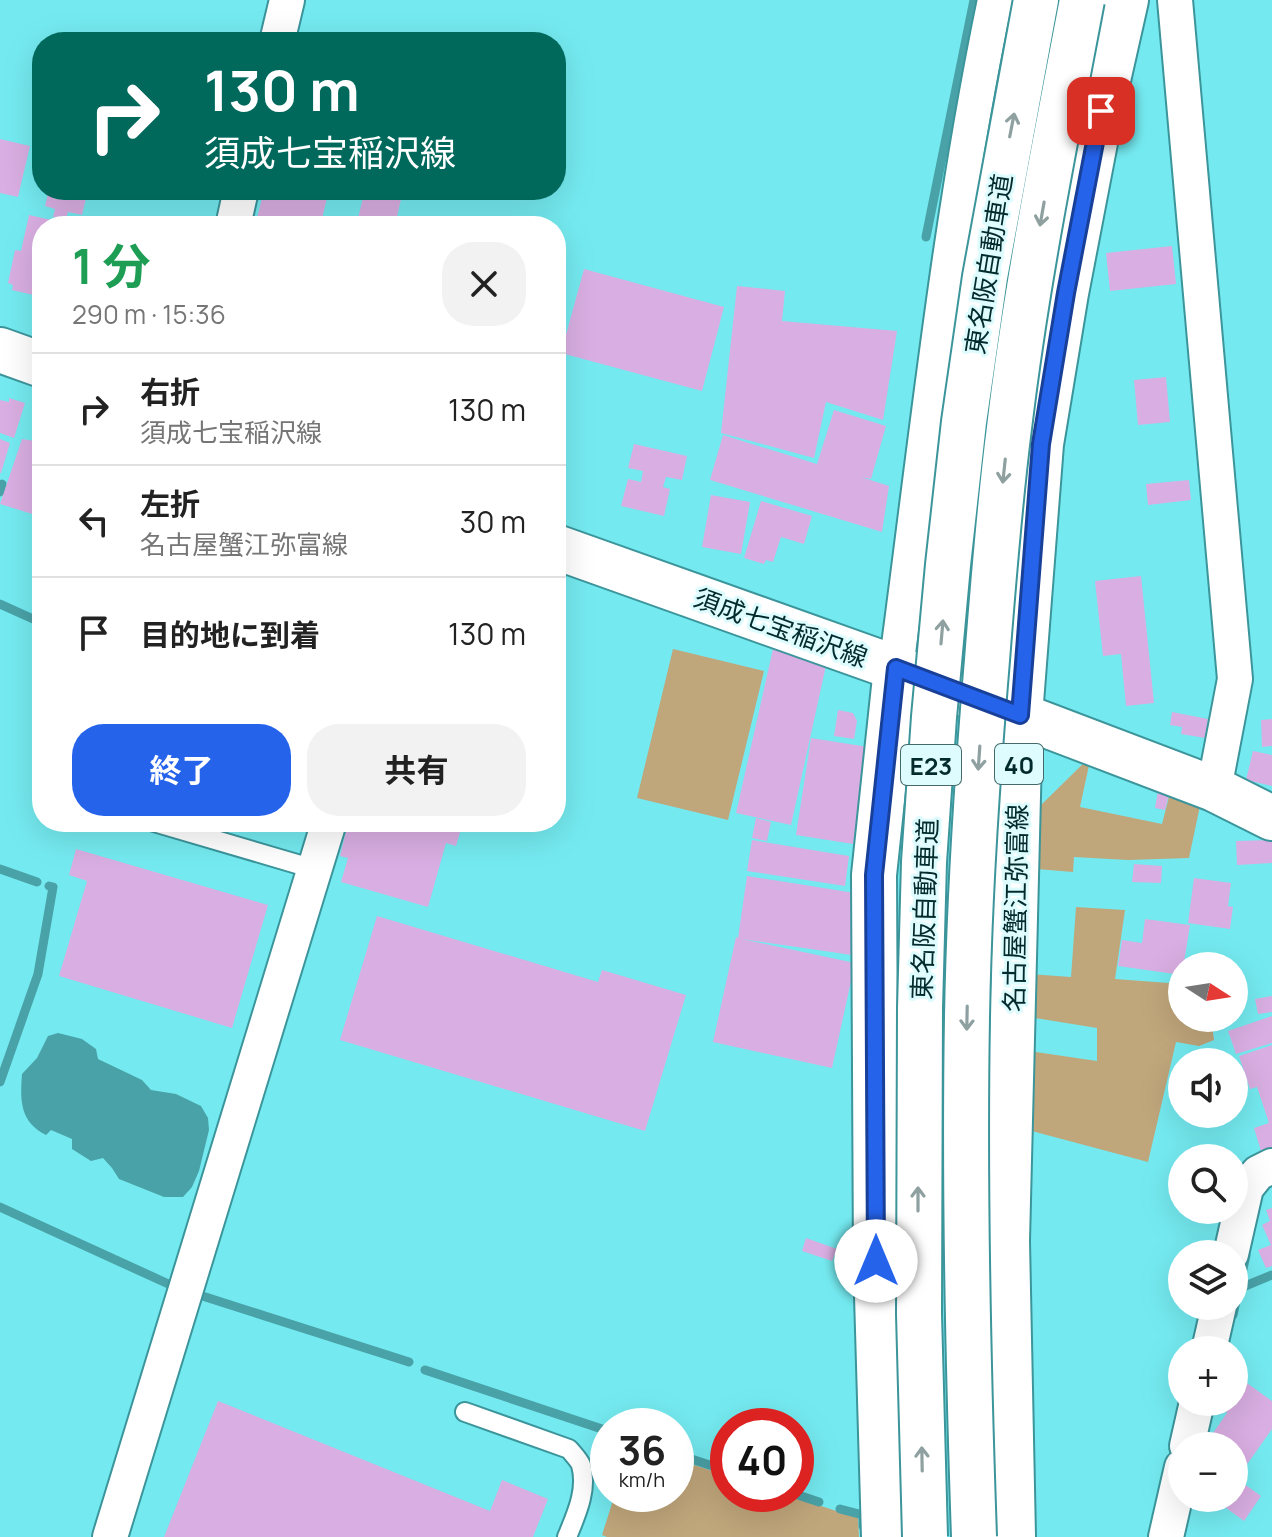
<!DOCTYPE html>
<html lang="ja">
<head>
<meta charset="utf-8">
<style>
	:root { --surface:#fff; --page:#f2f2f2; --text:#222; --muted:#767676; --line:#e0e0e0; --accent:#2563eb }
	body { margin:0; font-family:Manrope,"Noto Sans JP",sans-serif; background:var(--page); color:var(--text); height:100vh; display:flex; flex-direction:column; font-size:30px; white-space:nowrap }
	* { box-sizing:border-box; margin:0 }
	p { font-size:26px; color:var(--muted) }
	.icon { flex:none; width:44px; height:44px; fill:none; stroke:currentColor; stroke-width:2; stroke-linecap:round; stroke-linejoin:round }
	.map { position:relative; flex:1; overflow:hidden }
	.side { position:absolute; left:32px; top:216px; width:534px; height:616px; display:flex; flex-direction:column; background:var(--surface); border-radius:32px; box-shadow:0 8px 32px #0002 }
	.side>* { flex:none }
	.guide { position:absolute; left:32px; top:32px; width:534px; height:168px; border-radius:32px; box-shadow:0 8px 32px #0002; background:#00695c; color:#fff; overflow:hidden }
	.needle { width:52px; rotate:102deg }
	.controls { position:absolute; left:1168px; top:952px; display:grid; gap:16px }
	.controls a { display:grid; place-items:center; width:80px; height:80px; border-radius:50%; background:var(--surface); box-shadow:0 8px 32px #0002; font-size:40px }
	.speed { position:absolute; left:590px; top:1408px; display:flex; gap:16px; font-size:40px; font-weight:700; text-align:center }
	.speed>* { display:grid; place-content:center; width:104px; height:104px; border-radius:50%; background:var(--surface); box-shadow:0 8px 32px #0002; line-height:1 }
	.speed small { font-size:20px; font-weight:400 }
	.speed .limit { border:12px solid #d22; background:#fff; color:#111 }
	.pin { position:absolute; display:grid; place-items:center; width:68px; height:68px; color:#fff; margin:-34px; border-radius:16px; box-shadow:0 4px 12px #0006 }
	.me { position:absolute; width:88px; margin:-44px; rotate:0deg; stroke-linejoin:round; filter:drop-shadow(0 0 6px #0008) }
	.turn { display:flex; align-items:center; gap:28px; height:168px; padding:0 40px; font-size:36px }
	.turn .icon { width:104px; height:104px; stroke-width:2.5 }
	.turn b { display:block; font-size:56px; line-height:68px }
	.round { display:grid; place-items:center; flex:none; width:84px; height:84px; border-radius:32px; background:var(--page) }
	.overview { display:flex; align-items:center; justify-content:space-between; height:136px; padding:0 40px }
	h1 { font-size:48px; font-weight:700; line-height:60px; color:#1e9e55 }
	.button { display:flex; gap:16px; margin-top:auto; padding:16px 40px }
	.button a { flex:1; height:92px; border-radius:32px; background:var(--accent); color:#fff; font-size:32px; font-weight:700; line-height:92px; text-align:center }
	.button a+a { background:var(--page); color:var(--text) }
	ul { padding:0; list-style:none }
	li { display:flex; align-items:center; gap:24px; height:112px; padding:0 40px; border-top:2px solid var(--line) }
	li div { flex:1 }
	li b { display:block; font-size:30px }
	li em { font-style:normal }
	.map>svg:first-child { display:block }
	.green { fill:#c0a67b }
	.water { fill:#49a2a7 }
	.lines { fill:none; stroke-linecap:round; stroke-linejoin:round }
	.stream { stroke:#49a2a7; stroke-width:9 }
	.building { fill:#d9aee2 }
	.service-casing { stroke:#3b959b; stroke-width:22 }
	.minor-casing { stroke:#3b959b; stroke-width:38 }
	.tertiary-casing { stroke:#3b959b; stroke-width:48 }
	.secondary-casing { stroke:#3b959b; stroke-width:48 }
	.primary-casing { stroke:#3b959b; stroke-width:48 }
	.service { stroke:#fff; stroke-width:18 }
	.minor { stroke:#fff; stroke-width:34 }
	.tertiary { stroke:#fff; stroke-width:44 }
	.secondary { stroke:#fff; stroke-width:44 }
	.primary { stroke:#fff; stroke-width:44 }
	.motorway-bridge-casing { stroke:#3b959b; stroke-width:48; stroke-linecap:butt }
	.motorway-bridge { stroke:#fff; stroke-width:44 }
	.oneway { stroke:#8ea0a0 }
	.route-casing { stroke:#184099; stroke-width:20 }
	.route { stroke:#2563eb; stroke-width:14 }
	.labels { text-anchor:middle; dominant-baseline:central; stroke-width:6; stroke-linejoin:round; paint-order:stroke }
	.shield { fill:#defcfe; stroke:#456a6c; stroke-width:2 }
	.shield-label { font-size:24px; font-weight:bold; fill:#032b2d }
	.street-label { font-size:26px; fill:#032b2d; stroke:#defcfe }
</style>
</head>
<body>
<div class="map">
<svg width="1272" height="1537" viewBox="0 0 1272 1537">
	<rect width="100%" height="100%" fill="#74eaf0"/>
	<!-- green -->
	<g class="green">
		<path d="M 673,649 L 764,671 L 728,820 L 637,798 Z"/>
		<path d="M 1091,756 L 1080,807 L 1162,824 L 1171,789 L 1201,801 L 1189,858 L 1128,860 L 1074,857 L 1073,872 L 1036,869 L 1040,806 Z"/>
		<path d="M 1076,907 L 1125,910 L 1115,979 L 1182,984 L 1182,1018 L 1211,1018 L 1214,1040 L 1199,1046 L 1176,1042 L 1148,1162 L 1028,1130 L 1029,1051 L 1097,1061 L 1097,1028 L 1029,1017 L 1029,974 L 1071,977 Z"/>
		<path d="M 676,1459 L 728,1476 L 728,1494 L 784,1494 L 858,1518 L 859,1537 L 607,1537 L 602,1535 L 615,1494 L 676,1494 Z"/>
	</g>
	<!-- water -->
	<path class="water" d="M 58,1033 L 82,1039 L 96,1049 L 98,1059 L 142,1080 L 151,1090 L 176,1094 L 201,1106 L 208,1118 L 209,1130 L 199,1171 L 192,1187 L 183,1197 L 164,1197 L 119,1179 L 112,1168 L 103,1158 L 91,1161 L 72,1149 L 72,1139 L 51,1130 L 46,1135 C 20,1122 20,1101 22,1074 L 37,1058 L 48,1036 Z"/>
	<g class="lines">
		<!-- stream -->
		<g class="stream">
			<path d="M 926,237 L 974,0"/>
			<path d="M 0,492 L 2,484"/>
			<path d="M 0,604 L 42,623"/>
			<path d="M 0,869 L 37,882"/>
			<path d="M 0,1082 L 38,974 L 53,887 L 49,886"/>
			<path d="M 0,1207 L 175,1287"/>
			<path d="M 1238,1289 L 1272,1275"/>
			<path d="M 193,1293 L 409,1362"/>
			<path d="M 1233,1315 L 1246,1255"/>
			<path d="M 425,1370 L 608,1431"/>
			<path d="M 676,1454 L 728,1471"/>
			<path d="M 795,1494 L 819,1502"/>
			<path d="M 840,1509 L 863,1515 L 863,1526"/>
		</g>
	</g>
	<!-- building -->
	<g class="building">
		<path d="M 0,139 L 30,146 L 18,197 L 0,193 Z"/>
		<path d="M 49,190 L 88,190 L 82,215 L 68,212 L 66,219 L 53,217 L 55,209 L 45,206 Z"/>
		<path d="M 264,190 L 329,190 L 322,219 L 345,226 L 255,226 Z"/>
		<path d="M 365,190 L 403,190 L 395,226 L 356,226 Z"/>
		<path d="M 29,215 L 74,225 L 42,226 L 42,297 L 12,290 L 13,285 L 8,283 L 15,250 L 21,251 Z"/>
		<path d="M 1172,246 L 1176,284 L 1110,291 L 1106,253 Z"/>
		<path d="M 584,269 L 724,307 L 702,391 L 561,353 Z"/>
		<path d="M 737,286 L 785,291 L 782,321 L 897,331 L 883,420 L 826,402 L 814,458 L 721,433 Z"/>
		<path d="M 1166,377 L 1170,422 L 1138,425 L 1134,380 Z"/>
		<path d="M 9,398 L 25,403 L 14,438 L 0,433 L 0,400 L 9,402 Z"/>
		<path d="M 834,410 L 886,426 L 871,479 L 861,477 L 889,486 L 882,532 L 710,480 L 723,435 L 817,464 Z"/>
		<path d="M 0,439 L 10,443 L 1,473 L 0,473 Z"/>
		<path d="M 22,439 L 42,442 L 42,517 L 0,504 Z"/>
		<path d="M 634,444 L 687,456 L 682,480 L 666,477 L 663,487 L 670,489 L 664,516 L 621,506 L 628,479 L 641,482 L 643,471 L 628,468 Z"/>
		<path d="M 1189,480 L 1191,500 L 1148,505 L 1146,484 Z"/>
		<path d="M 711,495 L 750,502 L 741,554 L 702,547 Z"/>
		<path d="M 761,501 L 812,516 L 804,544 L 781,537 L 773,562 L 766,560 L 764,564 L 744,558 Z"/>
		<path d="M 1141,576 L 1154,703 L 1126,706 L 1121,654 L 1103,656 L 1095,581 Z"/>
		<path d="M 773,649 L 827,661 L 791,825 L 736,813 Z"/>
		<path d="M 838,710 L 853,713 L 857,721 L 854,739 L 834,736 Z"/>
		<path d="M 1172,712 L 1208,719 L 1205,738 L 1181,734 L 1182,727 L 1170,725 Z"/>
		<path d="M 1272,719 L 1272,746 L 1262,747 L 1261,720 Z"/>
		<path d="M 811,738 L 868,747 L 853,844 L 796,835 Z"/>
		<path d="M 1253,751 L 1272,755 L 1272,786 L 1246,780 Z"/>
		<path d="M 1158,791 L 1169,794 L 1165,810 L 1155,808 Z"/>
		<path d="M 756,818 L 771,822 L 767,841 L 752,838 Z"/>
		<path d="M 358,822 L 463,822 L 456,846 L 446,843 L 428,907 L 341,882 L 348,858 L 340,856 L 348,823 L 357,826 Z"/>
		<path d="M 752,840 L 849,856 L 845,886 L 747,871 Z"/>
		<path d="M 1272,840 L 1272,863 L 1237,865 L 1236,841 Z"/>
		<path d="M 76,849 L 268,905 L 232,1028 L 59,976 L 87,881 L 69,875 Z"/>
		<path d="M 1134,864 L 1162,866 L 1161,883 L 1132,882 Z"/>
		<path d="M 747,876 L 861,894 L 852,955 L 742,939 L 855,963 L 832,1068 L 713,1042 L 736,937 L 738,938 Z"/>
		<path d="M 1194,878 L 1231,883 L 1228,906 L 1233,907 L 1230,929 L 1188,923 Z"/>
		<path d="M 377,916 L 598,982 L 602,970 L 686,995 L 645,1131 L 340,1040 Z"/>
		<path d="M 1145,919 L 1190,925 L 1182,975 L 1118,966 L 1122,940 L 1142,943 Z"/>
		<path d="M 1272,996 L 1272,1012 L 1258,1014 L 1255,999 Z"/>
		<path d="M 1272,1016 L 1272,1043 L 1236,1054 L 1228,1031 Z"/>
		<path d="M 1272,1045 L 1272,1147 L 1261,1151 L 1254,1128 L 1269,1123 L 1257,1087 L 1250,1089 L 1239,1056 Z"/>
		<path d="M 1272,1208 L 1272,1266 L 1266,1268 L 1258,1250 L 1271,1245 L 1262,1225 L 1270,1221 L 1266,1210 Z"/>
		<path d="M 806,1238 L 837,1249 L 832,1261 L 802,1251 Z"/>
		<path d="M 1234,1380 L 1241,1385 L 1244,1381 L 1272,1401 L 1272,1429 L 1243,1470 L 1234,1463 L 1234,1446 L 1210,1446 L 1206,1443 L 1227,1413 L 1217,1406 L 1220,1402 L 1234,1402 Z"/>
		<path d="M 218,1401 L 490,1511 L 502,1480 L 548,1499 L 533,1537 L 164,1537 Z"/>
		<path d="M 1240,1481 L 1261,1496 L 1244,1521 L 1222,1505 L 1228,1498 L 1234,1498 L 1234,1489 Z"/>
	</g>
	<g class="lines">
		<!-- service casing -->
		<g class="service-casing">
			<g id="service">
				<path d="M 154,822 L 314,869"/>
				<path d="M 465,1412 L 569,1449 C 573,1454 579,1460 581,1465 C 588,1490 576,1515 567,1537"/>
			</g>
		</g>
		<!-- minor casing -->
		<g class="minor-casing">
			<g id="minor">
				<path d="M 1175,0 L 1235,679 L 1214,789"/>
				<path d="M 277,42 L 287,0"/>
				<path d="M 233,226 L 241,190"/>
				<path d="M 896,668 C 926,445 949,220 995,0"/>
				<path d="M 1231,1254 L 1246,1188 L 1258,1173 L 1272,1166"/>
				<path d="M 1209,1350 L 1219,1306"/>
				<path d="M 1187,1446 L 1197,1402"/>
				<path d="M 110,1537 L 329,822"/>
				<path d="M 1166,1537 L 1182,1467"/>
			</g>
		</g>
		<!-- tertiary casing -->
		<g class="tertiary-casing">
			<path id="tertiary" d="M 884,1537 L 876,1261 L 874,875 L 896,668"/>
		</g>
		<!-- secondary casing -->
		<g class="secondary-casing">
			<g id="secondary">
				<path d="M 0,350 L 42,365"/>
				<path d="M 556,547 L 896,668 L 1214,789 L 1272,818"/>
			</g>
		</g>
		<!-- primary casing -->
		<g class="primary-casing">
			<path id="primary" d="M 1013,1537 L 1007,1241 L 1020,715 L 1041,444 L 1066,293 L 1101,111 L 1126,0"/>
		</g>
		<!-- service -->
		<use href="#service" class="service"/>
		<!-- minor -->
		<use href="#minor" class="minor"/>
		<!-- tertiary -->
		<use href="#tertiary" class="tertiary"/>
		<!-- secondary -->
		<use href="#secondary" class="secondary"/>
		<!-- primary -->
		<use href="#primary" class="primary"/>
		<!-- motorway-bridge casing -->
		<g class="motorway-bridge-casing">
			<g id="motorway-bridge">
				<path d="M 925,1537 L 919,1314 L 920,1008 L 924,862 L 934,717 L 948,565 L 964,422 L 985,277 L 1036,0"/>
				<path d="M 974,1537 C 968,1364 964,1190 967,1017 C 969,898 977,779 987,660 C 993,583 999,506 1009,428 C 1026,285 1055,142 1082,0"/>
			</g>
		</g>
		<!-- motorway-bridge -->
		<use href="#motorway-bridge" class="motorway-bridge"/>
	</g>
	<!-- one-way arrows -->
	<defs><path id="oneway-shaft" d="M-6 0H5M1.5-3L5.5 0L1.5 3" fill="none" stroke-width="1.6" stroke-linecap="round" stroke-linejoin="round" transform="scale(2)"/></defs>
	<g class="oneway">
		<use href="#oneway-shaft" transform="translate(1012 125) rotate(-79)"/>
		<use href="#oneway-shaft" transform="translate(1042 214) rotate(100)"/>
		<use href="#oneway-shaft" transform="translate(1004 471) rotate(96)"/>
		<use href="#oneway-shaft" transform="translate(942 632) rotate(-85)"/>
		<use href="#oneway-shaft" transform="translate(979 758) rotate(94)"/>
		<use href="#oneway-shaft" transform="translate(967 1018) rotate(91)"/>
		<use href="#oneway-shaft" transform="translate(918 1199) rotate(-90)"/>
		<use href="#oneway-shaft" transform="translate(922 1459) rotate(-91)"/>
	</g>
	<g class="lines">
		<!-- route casing -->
		<g class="route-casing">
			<path id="route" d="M 876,1261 L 874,875 L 896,668 L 1020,715 L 1041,444 L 1066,293 L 1101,111"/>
		</g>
		<!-- route -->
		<use href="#route" class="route"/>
	</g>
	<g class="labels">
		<!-- shield labels -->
		<g class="shield">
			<rect x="995" y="744" width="48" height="40" rx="6"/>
			<rect x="901" y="745" width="60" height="40" rx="6"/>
		</g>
		<g class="shield-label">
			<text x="1019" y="764">40</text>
			<text x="931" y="765">E23</text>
		</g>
		<!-- street labels -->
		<g class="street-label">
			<text transform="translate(988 264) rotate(-81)">東名阪自動車道</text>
			<text transform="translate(781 627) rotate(20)">須成七宝稲沢線</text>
			<text transform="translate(1015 908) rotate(-89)">名古屋蟹江弥富線</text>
			<text transform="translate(924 909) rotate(-88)">東名阪自動車道</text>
		</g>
	</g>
</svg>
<div class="controls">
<a><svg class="needle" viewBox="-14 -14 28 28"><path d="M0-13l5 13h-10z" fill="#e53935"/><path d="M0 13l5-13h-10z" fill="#767676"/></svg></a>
<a><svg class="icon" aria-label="sound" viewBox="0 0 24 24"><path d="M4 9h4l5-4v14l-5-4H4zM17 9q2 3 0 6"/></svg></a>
<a><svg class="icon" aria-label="search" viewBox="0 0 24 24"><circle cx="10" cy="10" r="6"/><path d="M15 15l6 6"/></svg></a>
<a><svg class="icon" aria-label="layers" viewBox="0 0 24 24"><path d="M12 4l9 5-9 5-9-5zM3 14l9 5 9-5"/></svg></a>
<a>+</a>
<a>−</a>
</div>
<div class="speed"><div>36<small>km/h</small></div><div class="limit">40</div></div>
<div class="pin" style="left:1101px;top:111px;background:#d93025"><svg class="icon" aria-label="arrive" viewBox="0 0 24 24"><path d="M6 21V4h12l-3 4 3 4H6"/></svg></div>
<svg class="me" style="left:876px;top:1261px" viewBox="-20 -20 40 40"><circle r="19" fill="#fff"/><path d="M0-13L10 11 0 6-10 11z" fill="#2563eb"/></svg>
<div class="guide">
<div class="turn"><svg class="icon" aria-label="right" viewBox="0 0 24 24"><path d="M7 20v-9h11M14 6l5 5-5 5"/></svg><div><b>130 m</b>須成七宝稲沢線</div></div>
</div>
<section class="side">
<div class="overview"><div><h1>1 分</h1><p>290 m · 15:36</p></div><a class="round"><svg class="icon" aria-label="close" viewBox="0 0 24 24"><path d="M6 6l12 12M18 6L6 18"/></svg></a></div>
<ul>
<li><svg class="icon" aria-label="right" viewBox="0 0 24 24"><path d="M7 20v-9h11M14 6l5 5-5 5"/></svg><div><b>右折</b><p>須成七宝稲沢線</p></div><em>130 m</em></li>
<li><svg class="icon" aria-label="left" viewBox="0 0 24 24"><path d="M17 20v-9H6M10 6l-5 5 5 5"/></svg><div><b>左折</b><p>名古屋蟹江弥富線</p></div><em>30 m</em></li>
<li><svg class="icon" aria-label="arrive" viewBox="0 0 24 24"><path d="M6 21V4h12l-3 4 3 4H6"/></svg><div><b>目的地に到着</b></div><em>130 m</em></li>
</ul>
<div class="button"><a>終了</a><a>共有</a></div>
</section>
</div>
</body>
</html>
